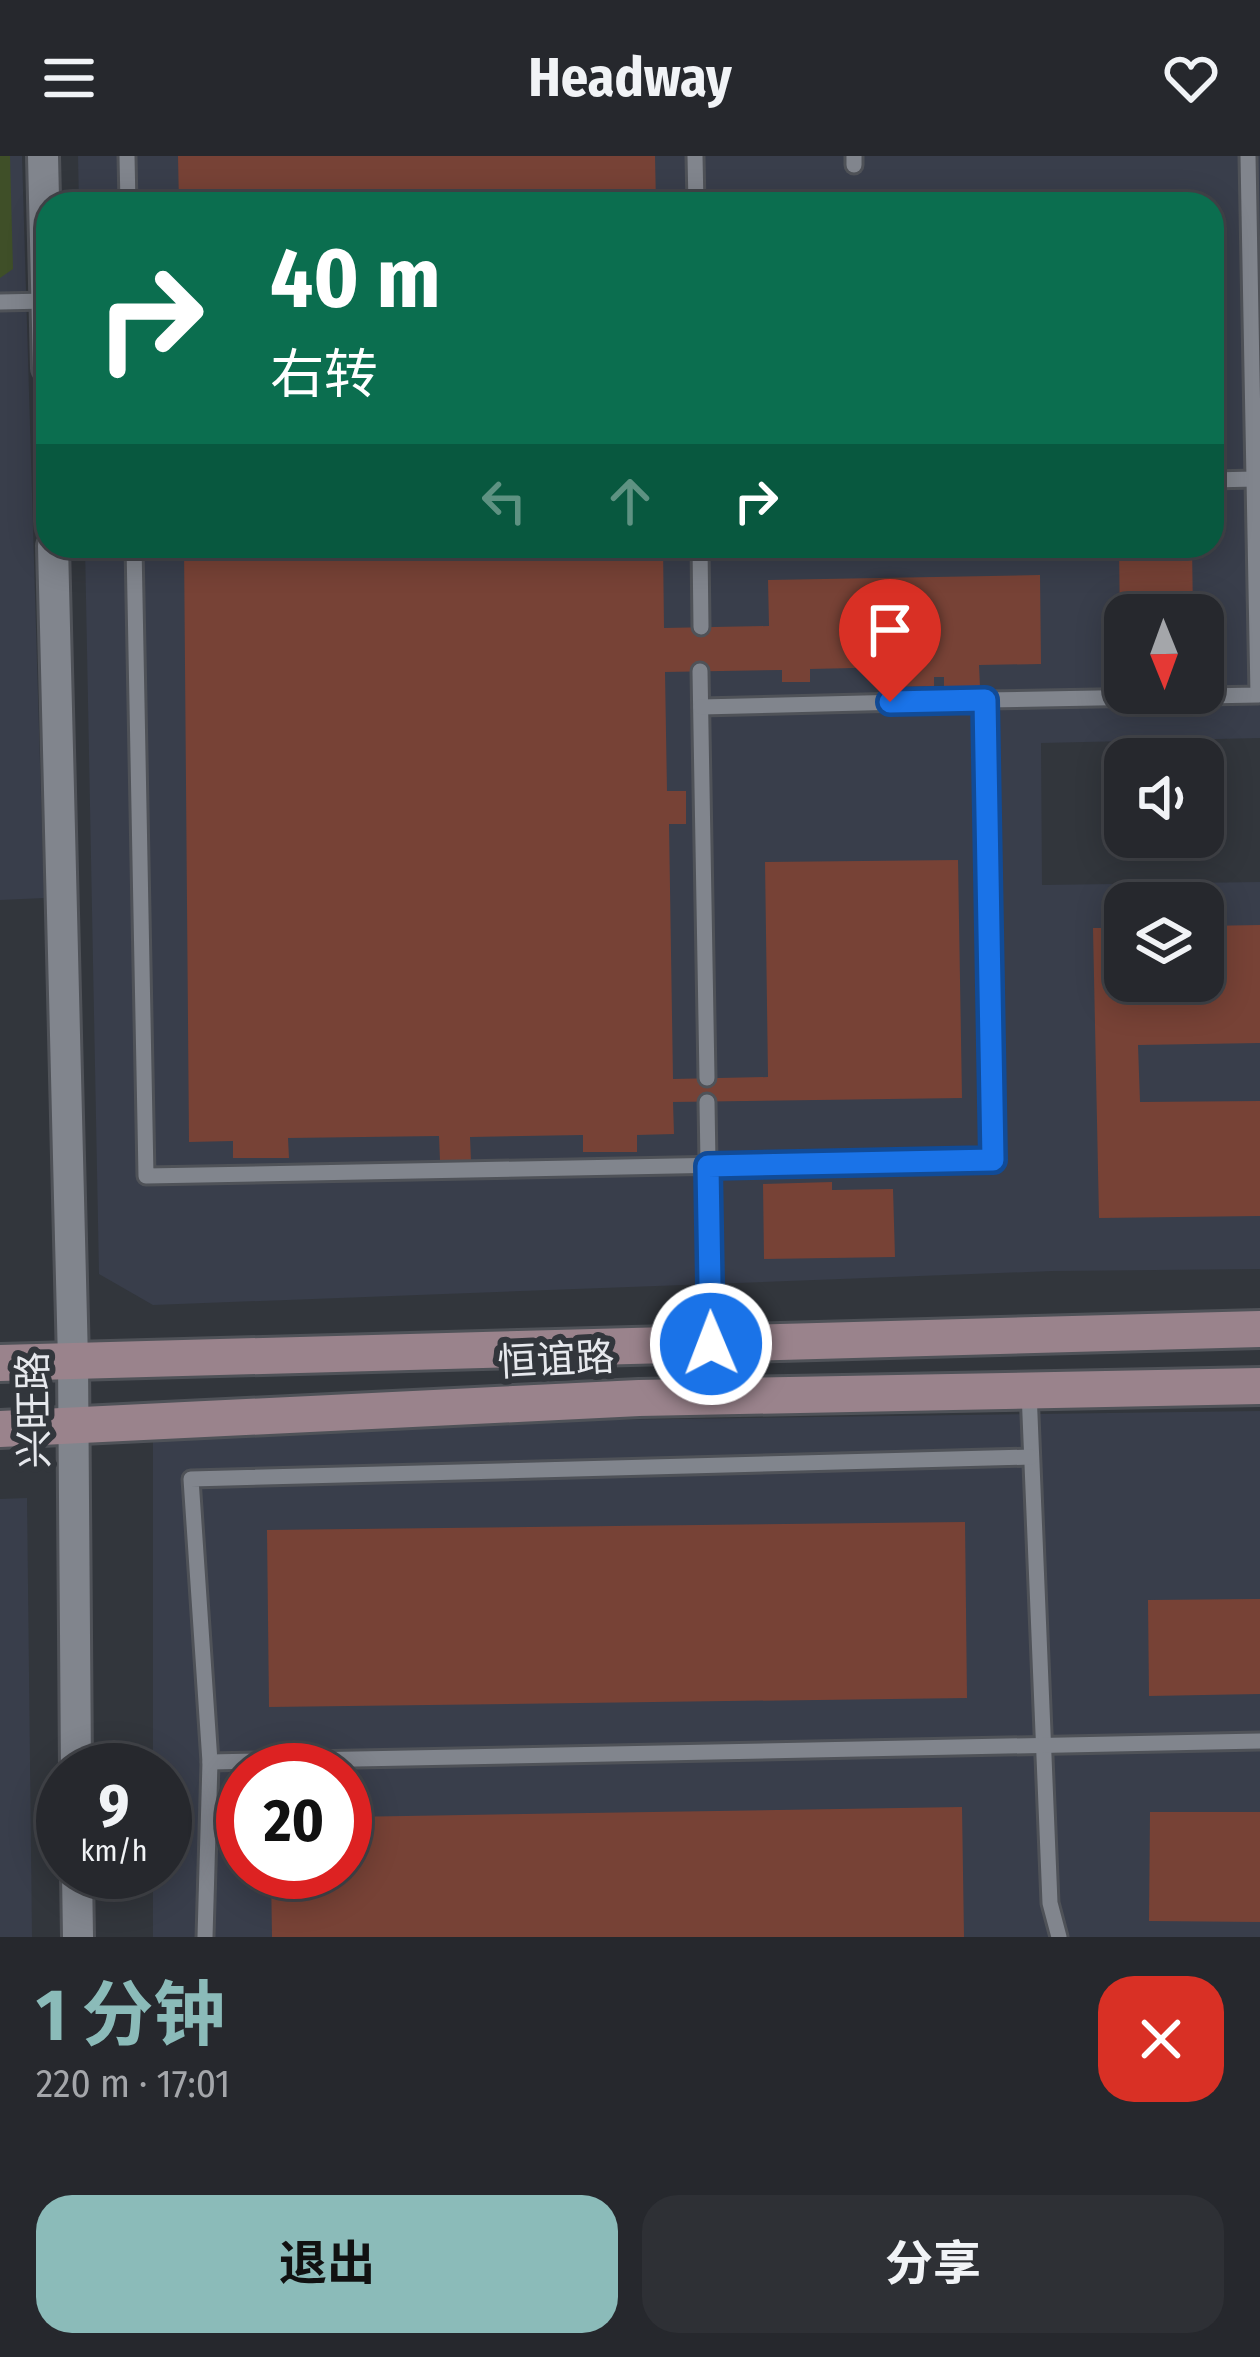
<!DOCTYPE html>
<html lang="zh">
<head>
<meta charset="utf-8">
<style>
	:root { --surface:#26282d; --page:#2e3035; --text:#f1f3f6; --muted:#a4a6aa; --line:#424449; --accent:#8bbbb9 }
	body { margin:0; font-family:"Fira Sans Condensed","Noto Sans SC",sans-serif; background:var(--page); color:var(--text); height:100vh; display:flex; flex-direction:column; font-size:45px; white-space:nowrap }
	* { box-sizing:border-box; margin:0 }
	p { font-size:39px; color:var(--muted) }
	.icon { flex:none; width:66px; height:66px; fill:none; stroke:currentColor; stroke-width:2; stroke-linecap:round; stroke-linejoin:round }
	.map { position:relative; height:1781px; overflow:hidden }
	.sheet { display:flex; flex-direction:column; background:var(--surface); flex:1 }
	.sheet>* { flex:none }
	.hud { position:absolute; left:36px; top:36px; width:1188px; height:366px; border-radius:36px; box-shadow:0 6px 30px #0003,0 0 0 3px var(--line); background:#0b6e4f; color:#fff; overflow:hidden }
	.needle { width:78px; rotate:179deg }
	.tools { position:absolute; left:1104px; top:438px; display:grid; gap:24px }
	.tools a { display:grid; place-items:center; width:120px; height:120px; border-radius:24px; background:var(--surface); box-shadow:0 6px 30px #0003,0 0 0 3px var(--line); font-size:60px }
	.speed { position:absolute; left:36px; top:1587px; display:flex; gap:24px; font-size:60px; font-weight:700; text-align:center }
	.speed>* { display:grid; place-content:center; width:156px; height:156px; border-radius:50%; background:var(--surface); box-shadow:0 6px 30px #0003,0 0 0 3px var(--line); line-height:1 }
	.speed small { font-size:30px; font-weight:400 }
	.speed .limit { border:18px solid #d22; background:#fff; color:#111 }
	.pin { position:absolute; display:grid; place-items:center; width:102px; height:102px; color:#fff; margin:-123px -51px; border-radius:50% 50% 50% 0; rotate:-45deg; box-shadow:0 0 12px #0007 }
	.pin .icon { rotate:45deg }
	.me { position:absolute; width:132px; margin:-66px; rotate:359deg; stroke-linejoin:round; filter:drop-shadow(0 0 9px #0008) }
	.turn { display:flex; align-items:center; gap:42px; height:252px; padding:0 36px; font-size:54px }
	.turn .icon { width:156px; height:156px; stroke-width:2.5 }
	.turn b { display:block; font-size:84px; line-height:102px }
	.lanes { display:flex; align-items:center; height:114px; padding:0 36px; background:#0003; justify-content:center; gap:60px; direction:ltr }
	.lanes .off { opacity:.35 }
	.round { display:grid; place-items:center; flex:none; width:126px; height:126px; border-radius:36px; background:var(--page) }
	.summary { display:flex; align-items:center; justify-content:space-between; height:204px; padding:0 36px }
	h1 { font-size:72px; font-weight:700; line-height:90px; color:var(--accent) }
	.button { display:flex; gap:24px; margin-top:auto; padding:24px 36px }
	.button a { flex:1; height:138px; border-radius:36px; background:var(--accent); color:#111; font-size:48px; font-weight:700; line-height:138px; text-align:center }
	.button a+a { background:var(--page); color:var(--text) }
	header { display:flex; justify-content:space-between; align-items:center; height:156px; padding:0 36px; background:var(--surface); font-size:54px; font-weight:700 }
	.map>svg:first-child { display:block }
	.built { fill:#393e4b; fill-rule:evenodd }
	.green { fill:#3f4f28 }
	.building { fill:#774236 }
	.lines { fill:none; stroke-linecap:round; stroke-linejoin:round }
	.lane-casing { stroke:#4f5258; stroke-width:21 }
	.street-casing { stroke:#4f5258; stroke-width:36 }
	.secondary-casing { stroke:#4f5258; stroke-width:42 }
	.lane { stroke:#81858d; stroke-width:15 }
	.street { stroke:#81858d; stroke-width:30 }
	.secondary { stroke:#9a838c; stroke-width:36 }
	.route-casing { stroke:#114b97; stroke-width:30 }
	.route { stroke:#1a73e8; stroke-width:21 }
	.labels { text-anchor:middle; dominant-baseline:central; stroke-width:12; stroke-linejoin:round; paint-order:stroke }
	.street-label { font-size:39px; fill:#e6e8ed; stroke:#32363c }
</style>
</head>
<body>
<header><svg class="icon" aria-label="menu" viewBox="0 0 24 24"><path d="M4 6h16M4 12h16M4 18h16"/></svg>Headway<svg class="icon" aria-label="heart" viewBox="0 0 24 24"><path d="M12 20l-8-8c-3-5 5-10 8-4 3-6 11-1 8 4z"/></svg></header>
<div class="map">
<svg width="1260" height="1781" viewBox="0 0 1260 1781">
	<rect width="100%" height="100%" fill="#32363c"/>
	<!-- built -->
	<g class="built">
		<path d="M 0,0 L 22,0 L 44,742 L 0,744 Z"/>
		<path d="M 78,0 L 1260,0 L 1260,582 L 1041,587 L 1042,729 L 1260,726 L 1260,1113 L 1053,1115 L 153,1149 L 99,1118 L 85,390 L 1212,390 L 1212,48 L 79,48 ZM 1125,459 L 1203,459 L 1203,537 L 1125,537 ZM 1125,747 L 1203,747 L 1203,825 L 1125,825 Z"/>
		<path d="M 1260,1255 L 1260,1781 L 153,1781 L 153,1716 L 165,1716 L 165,1614 L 153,1614 L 153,1270 ZM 243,1614 L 345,1614 L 345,1716 L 243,1716 Z"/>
		<path d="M 27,1342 L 32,1781 L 0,1781 L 0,1343 Z"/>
	</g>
	<!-- green -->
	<path class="green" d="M 0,0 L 10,0 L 13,113 L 0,122 Z"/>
	<!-- building -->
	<g class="building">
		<path d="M 178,0 L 655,0 L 656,48 L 179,48 Z"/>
		<path d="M 184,390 L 663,390 L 664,472 L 769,470 L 768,424 L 1040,419 L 1041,508 L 979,509 L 980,531 L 944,531 L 944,521 L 934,521 L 934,530 L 897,531 L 897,511 L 810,513 L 810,526 L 782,526 L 782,514 L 665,516 L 667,635 L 686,635 L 686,668 L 669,668 L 673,923 L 768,921 L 765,706 L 958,704 L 962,942 L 673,946 L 674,978 L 637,979 L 637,996 L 583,996 L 583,979 L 470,981 L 471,1005 L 440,1005 L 439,980 L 288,982 L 289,1002 L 233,1002 L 233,985 L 189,986 Z"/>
		<path d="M 1119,390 L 1192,390 L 1193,459 L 1125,459 L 1125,470 L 1120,471 Z"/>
		<path d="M 1120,612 L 1125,612 L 1125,653 L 1121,653 Z"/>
		<path d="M 1122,681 L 1173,681 L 1174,698 L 1122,699 Z"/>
		<path d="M 1260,769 L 1260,887 L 1138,889 L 1140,946 L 1260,945 L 1260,1060 L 1099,1062 L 1093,772 L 1125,772 L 1125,825 L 1203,825 L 1203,770 Z"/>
		<path d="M 832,1026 L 832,1034 L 893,1033 L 895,1101 L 764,1103 L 763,1028 Z"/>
		<path d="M 965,1366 L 967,1542 L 269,1551 L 267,1374 Z"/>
		<path d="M 1260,1443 L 1260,1538 L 1149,1540 L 1148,1444 Z"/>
		<path d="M 962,1651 L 964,1781 L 272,1781 L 271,1716 L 345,1716 L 345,1661 Z"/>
		<path d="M 1150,1656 L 1260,1656 L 1260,1766 L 1149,1765 Z"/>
	</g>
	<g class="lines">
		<!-- lane casing -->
		<g class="lane-casing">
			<g id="lane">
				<path d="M 127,0 L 128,48"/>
				<path d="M 695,0 L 696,48"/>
				<path d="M 854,0 L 854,9"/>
				<path d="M 0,146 L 46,145"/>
				<path d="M 1212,324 L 1255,323"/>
				<path d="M 134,390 L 146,1020 L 993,1004 L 985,544 L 1258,539 L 1248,0"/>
				<path d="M 700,390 L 701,471"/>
				<path d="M 700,515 L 707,922"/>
				<path d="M 701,551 L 985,544"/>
				<path d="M 707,946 L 711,1188"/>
				<path d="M 1029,1235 L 1050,1747 L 1059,1781"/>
				<path d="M 210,1606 L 1260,1585"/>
				<path d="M 205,1781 L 210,1606 L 191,1323 L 1031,1301"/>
			</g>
		</g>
		<!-- street casing -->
		<g class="street-casing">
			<g id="street">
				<path d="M 43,0 L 48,212"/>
				<path d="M 53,390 L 73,1205 L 76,1614"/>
				<path d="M 77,1716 L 78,1781"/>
			</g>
		</g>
		<!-- secondary casing -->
		<g class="secondary-casing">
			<g id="secondary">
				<path d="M 0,1207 L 1260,1173"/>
				<path d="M 0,1273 L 639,1242 L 1260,1230"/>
			</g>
		</g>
		<!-- lane -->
		<use href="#lane" class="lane"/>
		<!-- street -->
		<use href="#street" class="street"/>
		<!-- secondary -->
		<use href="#secondary" class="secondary"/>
	</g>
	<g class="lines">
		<!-- route casing -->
		<g class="route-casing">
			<path id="route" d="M 711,1188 L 708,1010 L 993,1004 L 985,544 L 890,546"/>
		</g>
		<!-- route -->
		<use href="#route" class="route"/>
	</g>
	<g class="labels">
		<!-- street labels -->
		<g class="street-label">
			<text transform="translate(556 1204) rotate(-3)">恒谊路</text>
			<text transform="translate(34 1254) rotate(-91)">兴旺路</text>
		</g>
	</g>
</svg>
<div class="tools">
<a><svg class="needle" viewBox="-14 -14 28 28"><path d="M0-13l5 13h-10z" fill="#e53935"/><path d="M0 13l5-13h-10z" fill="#a4a6aa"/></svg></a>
<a><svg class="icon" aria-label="sound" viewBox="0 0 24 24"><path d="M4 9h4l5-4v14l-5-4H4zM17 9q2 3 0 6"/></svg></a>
<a><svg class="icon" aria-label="layers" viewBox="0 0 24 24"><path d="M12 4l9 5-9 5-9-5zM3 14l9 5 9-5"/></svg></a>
</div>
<div class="speed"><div>9<small>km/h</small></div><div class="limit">20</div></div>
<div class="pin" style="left:890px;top:546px;background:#d93025"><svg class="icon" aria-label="arrive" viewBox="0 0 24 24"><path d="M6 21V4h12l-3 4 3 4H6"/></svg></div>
<svg class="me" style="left:711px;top:1188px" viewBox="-20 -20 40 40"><circle r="17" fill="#1a73e8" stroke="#fff" stroke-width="3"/><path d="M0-11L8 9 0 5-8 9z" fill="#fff"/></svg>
<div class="hud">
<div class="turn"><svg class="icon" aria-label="right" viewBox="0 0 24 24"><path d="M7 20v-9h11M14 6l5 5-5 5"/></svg><div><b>40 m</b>右转</div></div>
<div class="lanes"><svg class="icon off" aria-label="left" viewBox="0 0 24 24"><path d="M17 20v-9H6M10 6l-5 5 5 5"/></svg><svg class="icon off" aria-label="ahead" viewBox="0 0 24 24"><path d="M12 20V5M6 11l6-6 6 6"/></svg><svg class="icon" aria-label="right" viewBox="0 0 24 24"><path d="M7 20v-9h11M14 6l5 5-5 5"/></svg></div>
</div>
</div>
<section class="sheet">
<div class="summary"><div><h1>1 分钟</h1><p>220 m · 17:01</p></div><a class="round" style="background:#d93025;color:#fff"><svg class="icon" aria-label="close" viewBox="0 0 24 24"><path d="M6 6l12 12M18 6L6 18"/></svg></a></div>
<div class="button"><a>退出</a><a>分享</a></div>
</section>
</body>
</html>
